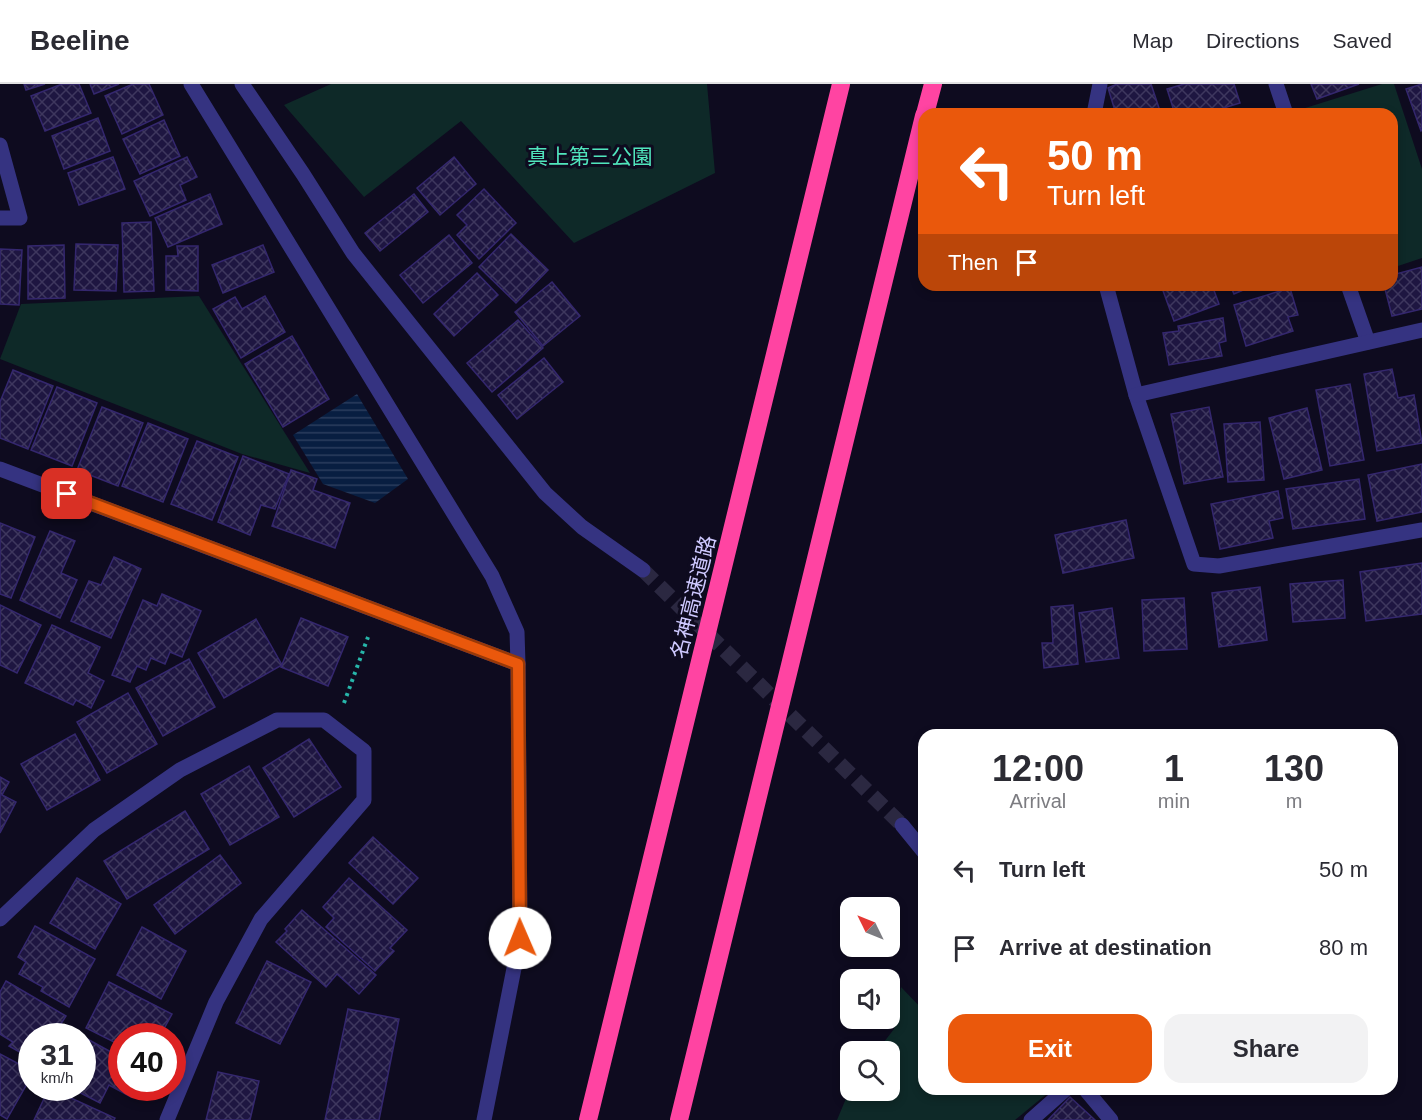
<!DOCTYPE html>
<html lang="en">
<head>
<meta charset="utf-8">
<style>
	:root { --surface:#fff; --page:#f2f2f3; --text:#2b2b33; --muted:#7c7c81; --line:#e1e1e2; --accent:#ea580c }
	body { margin:0; font-family:Arial,"Noto Sans JP",sans-serif; background:var(--page); color:var(--text); height:100vh; display:flex; flex-direction:column; font-size:22px; white-space:nowrap }
	* { box-sizing:border-box; margin:0 }
	p { font-size:20px; color:var(--muted) }
	.icon { flex:none; width:33px; height:33px; fill:none; stroke:currentColor; stroke-width:2; stroke-linecap:round; stroke-linejoin:round }
	.map { position:relative; flex:1; overflow:hidden }
	.side { position:absolute; left:918px; top:645px; width:480px; height:366px; display:flex; flex-direction:column; background:var(--surface); border-radius:18px; box-shadow:0 3px 9px #0003 }
	.side>* { flex:none }
	.hud { position:absolute; left:918px; top:24px; width:480px; height:183px; border-radius:18px; box-shadow:0 3px 9px #0003; background:#ea580c; color:#fff; overflow:hidden }
	.needle { width:39px; rotate:313deg }
	.tools { position:absolute; left:840px; top:813px; display:grid; gap:12px }
	.tools a { display:grid; place-items:center; width:60px; height:60px; border-radius:12px; background:var(--surface); box-shadow:0 3px 9px #0003; font-size:30px }
	.speed { position:absolute; left:18px; top:939px; display:flex; gap:12px; font-size:30px; font-weight:700; text-align:center }
	.speed>* { display:grid; place-content:center; width:78px; height:78px; border-radius:50%; background:var(--surface); box-shadow:0 3px 9px #0003; line-height:1 }
	.speed small { font-size:15px; font-weight:400 }
	.speed .limit { border:9px solid #d22; background:#fff; color:#111 }
	.pin { position:absolute; display:grid; place-items:center; width:51px; height:51px; color:#fff; margin:-26px; border-radius:12px; box-shadow:0 3px 9px #0006 }
	.me { position:absolute; width:66px; margin:-33px; rotate:359deg; stroke-linejoin:round; filter:drop-shadow(0 0 4px #0008) }
	.turn { display:flex; align-items:center; gap:21px; height:126px; padding:0 30px; font-size:27px }
	.turn .icon { width:78px; height:78px; stroke-width:2.5 }
	.turn b { display:block; font-size:42px; line-height:51px }
	.then { display:flex; align-items:center; height:57px; padding:0 30px; background:#0003; gap:12px; font-size:22px }
	.eta { display:flex; justify-content:space-evenly; align-items:center; height:102px; text-align:center }
	.eta b { font-size:36px; font-weight:600; line-height:42px }
	.primary-button { display:flex; gap:12px; margin-top:auto; padding:12px 30px }
	.primary-button a { flex:1; height:69px; border-radius:18px; background:var(--accent); color:#fff; font-size:24px; font-weight:600; line-height:69px; text-align:center }
	.primary-button a+a { background:var(--page); color:var(--text) }
	ul { padding:0; list-style:none }
	li { display:flex; align-items:center; gap:18px; height:78px; padding:0 30px }
	li div { flex:1 }
	li b { display:block; font-size:22px }
	li em { font-style:normal }
	header { display:flex; align-items:center; gap:36px; box-sizing:border-box; height:84px; padding:0 30px; background:var(--surface); border-bottom:2px solid var(--line) }
	header strong { font-size:28px }
	nav { display:flex; gap:33px; margin-inline-start:auto; font-size:21px }
	.map>svg:first-child { display:block }
	.park { fill:#0e2928 }
	.water { fill:url(#water-rules) }
	.building { fill:url(#building-cross-hatch); stroke:#34276e; stroke-width:1.5 }
	.lines { fill:none; stroke-linecap:round; stroke-linejoin:round }
	.minor-tunnel { stroke:#2b2841; stroke-width:15; stroke-dasharray:15 8; stroke-linecap:butt }
	.path { stroke:#27b6aa; stroke-width:4; stroke-dasharray:3 4.5; stroke-linecap:butt }
	.minor { stroke:#353381; stroke-width:15 }
	.tertiary { stroke:#353381; stroke-width:15 }
	.motorway { stroke:#ff44a2; stroke-width:18 }
	.route-casing { stroke:#983908; stroke-width:15 }
	.route { stroke:#ea580c; stroke-width:10 }
	.labels { text-anchor:middle; dominant-baseline:central; stroke-width:6; stroke-linejoin:round; paint-order:stroke }
	.park-label { font-size:21px; fill:#50e5bc; stroke:#0e0b1f }
	.street-label { font-size:21px; fill:#cec9ff; stroke:#0e0b1f }
</style>
</head>
<body>
<header>
<strong>Beeline</strong>
<nav><a>Map</a><a>Directions</a><a>Saved</a></nav>
</header>
<div class="map">
<svg width="1422" height="1036" viewBox="0 0 1422 1036">
	<defs>
		<pattern id="water-rules" width="6" height="5" patternUnits="userSpaceOnUse" patternTransform="scale(1.5)"><rect width="6" height="5" fill="#081e41"/><path d="M0 2.5h6" fill="none" stroke="#2b3d5e"/></pattern>
		<pattern id="building-cross-hatch" width="8" height="8" patternUnits="userSpaceOnUse" patternTransform="scale(1.5)"><rect width="8" height="8" fill="#1e1641"/><path d="M0 0l8 8M0 8l8-8" fill="none" stroke="#3e375e"/></pattern>
	</defs>
	<rect width="100%" height="100%" fill="#0e0b1f"/>
	<!-- park -->
	<g class="park">
		<path d="M 331,0 L 707,0 L 715,89 L 574,159 L 461,37 L 364,113 L 284,21 Z"/>
		<path d="M 1382,0 L 1394,0 L 1422,85 L 1422,174 L 1392,184 L 1392,30 L 1303,30 L 1302,25 Z"/>
		<path d="M 199,212 L 310,389 L 242,370 L 0,275 L 21,220 Z"/>
		<path d="M 901,903 L 924,927 L 924,1005 L 1049,1005 L 1049,1008 L 1015,1036 L 837,1036 L 850,1005 L 890,1006 L 890,968 L 877,967 L 894,945 Z"/>
	</g>
	<!-- water -->
	<path class="water" d="M 357,310 L 408,395 L 375,419 L 323,400 L 293,351 Z"/>
	<!-- building -->
	<g class="building">
		<path d="M 24,0 L 45,0 L 26,6 Z"/>
		<path d="M 62,0 L 79,0 L 91,29 L 45,47 L 31,12 Z"/>
		<path d="M 90,0 L 119,0 L 94,10 Z"/>
		<path d="M 133,0 L 149,0 L 163,31 L 122,50 L 105,12 Z"/>
		<path d="M 1117,0 L 1151,0 L 1161,30 L 1116,30 L 1108,4 Z"/>
		<path d="M 1184,0 L 1234,0 L 1240,19 L 1204,30 L 1175,30 L 1167,5 Z"/>
		<path d="M 1311,0 L 1359,0 L 1317,15 Z"/>
		<path d="M 1422,0 L 1422,46 L 1421,47 L 1406,5 Z"/>
		<path d="M 98,34 L 110,67 L 64,85 L 52,52 Z"/>
		<path d="M 164,36 L 180,72 L 140,90 L 123,55 Z"/>
		<path d="M 113,73 L 125,105 L 79,121 L 68,89 Z"/>
		<path d="M 187,73 L 197,93 L 180,101 L 186,116 L 150,132 L 134,97 Z"/>
		<path d="M 454,73 L 476,100 L 440,131 L 417,104 Z"/>
		<path d="M 484,105 L 516,139 L 479,175 L 457,151 L 467,141 L 457,131 Z"/>
		<path d="M 210,110 L 222,140 L 168,163 L 155,134 Z"/>
		<path d="M 414,110 L 428,128 L 380,167 L 365,149 Z"/>
		<path d="M 151,138 L 154,207 L 124,208 L 122,139 Z"/>
		<path d="M 511,150 L 548,186 L 516,219 L 479,183 Z"/>
		<path d="M 449,151 L 472,179 L 423,219 L 400,191 Z"/>
		<path d="M 76,160 L 118,161 L 116,207 L 74,206 Z"/>
		<path d="M 64,161 L 65,214 L 28,215 L 28,162 Z"/>
		<path d="M 263,161 L 274,188 L 223,209 L 212,181 Z"/>
		<path d="M 177,162 L 198,162 L 198,207 L 166,206 L 166,172 L 178,172 Z"/>
		<path d="M 0,165 L 22,166 L 19,221 L 0,220 Z"/>
		<path d="M 1422,183 L 1422,225 L 1392,232 L 1384,201 L 1392,201 L 1392,191 Z"/>
		<path d="M 477,189 L 498,211 L 454,252 L 434,230 Z"/>
		<path d="M 552,198 L 580,232 L 543,262 L 515,228 Z"/>
		<path d="M 1169,201 L 1212,201 L 1219,220 L 1174,237 L 1162,204 Z"/>
		<path d="M 1230,201 L 1255,201 L 1234,210 Z"/>
		<path d="M 1290,204 L 1298,231 L 1288,233 L 1293,247 L 1246,262 L 1234,221 Z"/>
		<path d="M 265,212 L 285,248 L 241,274 L 213,225 L 235,213 L 242,225 Z"/>
		<path d="M 1223,234 L 1226,257 L 1219,259 L 1222,272 L 1169,281 L 1163,249 L 1179,247 L 1178,242 Z"/>
		<path d="M 518,236 L 543,264 L 492,308 L 467,279 Z"/>
		<path d="M 292,252 L 329,315 L 283,343 L 245,280 Z"/>
		<path d="M 544,274 L 563,298 L 517,335 L 498,311 Z"/>
		<path d="M 1392,285 L 1398,314 L 1414,311 L 1422,359 L 1377,367 L 1364,290 Z"/>
		<path d="M 13,286 L 53,302 L 28,365 L 0,354 L 0,318 Z"/>
		<path d="M 1350,300 L 1364,376 L 1330,382 L 1316,306 Z"/>
		<path d="M 57,303 L 97,319 L 72,382 L 31,366 Z"/>
		<path d="M 102,323 L 143,339 L 118,402 L 77,386 Z"/>
		<path d="M 1209,323 L 1223,393 L 1184,400 L 1171,330 Z"/>
		<path d="M 1307,324 L 1322,386 L 1284,395 L 1269,334 Z"/>
		<path d="M 1260,338 L 1264,396 L 1228,398 L 1224,340 Z"/>
		<path d="M 148,339 L 188,355 L 163,418 L 122,402 Z"/>
		<path d="M 197,357 L 238,373 L 212,436 L 171,420 Z"/>
		<path d="M 243,372 L 289,390 L 275,425 L 261,421 L 250,451 L 218,438 Z"/>
		<path d="M 1422,380 L 1422,428 L 1377,437 L 1368,391 Z"/>
		<path d="M 291,386 L 317,395 L 313,406 L 350,419 L 335,464 L 272,442 Z"/>
		<path d="M 1359,395 L 1365,435 L 1293,445 L 1286,405 Z"/>
		<path d="M 1278,407 L 1283,434 L 1269,437 L 1273,454 L 1220,465 L 1211,420 Z"/>
		<path d="M 1126,436 L 1134,474 L 1063,489 L 1055,451 Z"/>
		<path d="M 0,439 L 35,453 L 11,514 L 0,510 Z"/>
		<path d="M 50,447 L 75,457 L 61,489 L 77,496 L 60,534 L 20,516 Z"/>
		<path d="M 114,473 L 141,485 L 111,554 L 71,537 L 89,497 L 101,501 Z"/>
		<path d="M 1422,479 L 1422,530 L 1366,537 L 1360,488 Z"/>
		<path d="M 1343,496 L 1345,534 L 1293,538 L 1290,500 Z"/>
		<path d="M 1260,503 L 1267,556 L 1219,563 L 1212,509 Z"/>
		<path d="M 162,510 L 201,527 L 182,573 L 170,568 L 165,580 L 151,574 L 146,586 L 137,582 L 130,598 L 112,591 L 143,516 L 157,522 Z"/>
		<path d="M 1184,514 L 1187,565 L 1144,567 L 1142,516 Z"/>
		<path d="M 0,521 L 41,541 L 17,589 L 0,581 Z"/>
		<path d="M 1073,521 L 1078,580 L 1044,584 L 1042,559 L 1053,559 L 1051,523 Z"/>
		<path d="M 1112,524 L 1119,574 L 1086,578 L 1079,529 Z"/>
		<path d="M 301,534 L 348,553 L 328,602 L 281,583 Z"/>
		<path d="M 256,535 L 282,581 L 224,614 L 198,569 Z"/>
		<path d="M 52,541 L 100,563 L 88,589 L 104,597 L 91,624 L 76,616 L 73,621 L 25,599 Z"/>
		<path d="M 189,575 L 215,623 L 163,652 L 136,604 Z"/>
		<path d="M 128,609 L 157,660 L 107,689 L 77,638 Z"/>
		<path d="M 75,650 L 100,696 L 47,726 L 21,680 Z"/>
		<path d="M 309,655 L 341,703 L 294,733 L 263,684 Z"/>
		<path d="M 249,682 L 279,733 L 230,761 L 201,710 Z"/>
		<path d="M 0,693 L 9,698 L 2,711 L 16,718 L 0,749 Z"/>
		<path d="M 185,727 L 209,765 L 127,815 L 104,777 Z"/>
		<path d="M 373,753 L 418,794 L 393,820 L 349,779 Z"/>
		<path d="M 220,771 L 241,799 L 175,850 L 154,821 Z"/>
		<path d="M 77,794 L 121,820 L 95,865 L 50,839 Z"/>
		<path d="M 349,794 L 407,846 L 390,864 L 394,867 L 375,887 L 326,843 L 334,834 L 323,823 Z"/>
		<path d="M 302,826 L 376,891 L 359,910 L 337,890 L 326,903 L 276,858 L 287,847 L 285,845 Z"/>
		<path d="M 35,842 L 95,875 L 69,923 L 41,907 L 43,903 L 19,890 L 26,878 L 18,873 Z"/>
		<path d="M 142,843 L 186,867 L 161,915 L 117,891 Z"/>
		<path d="M 267,877 L 311,898 L 280,960 L 236,939 Z"/>
		<path d="M 6,897 L 66,932 L 53,952 L 32,952 L 32,975 L 9,962 L 13,958 L 0,950 L 0,908 Z"/>
		<path d="M 109,898 L 172,930 L 160,952 L 122,952 L 122,962 L 86,944 Z"/>
		<path d="M 348,925 L 399,935 L 379,1036 L 325,1036 Z"/>
		<path d="M 80,951 L 122,974 L 122,1004 L 136,1004 L 131,1013 L 109,1001 L 100,1019 L 71,1004 L 82,1004 L 82,952 L 79,952 Z"/>
		<path d="M 0,970 L 32,987 L 32,991 L 7,1035 L 0,1031 Z"/>
		<path d="M 218,988 L 259,997 L 250,1036 L 206,1036 Z"/>
		<path d="M 49,1004 L 115,1034 L 114,1036 L 34,1036 Z"/>
		<path d="M 1070,1013 L 1095,1036 L 1048,1036 Z"/>
	</g>
	<g class="lines">
		<!-- minor-tunnel -->
		<path class="minor-tunnel" d="M 643,486 L 902,741"/>
		<!-- path -->
		<path class="path" d="M 344,619 L 368,553"/>
		<!-- minor -->
		<g class="minor">
			<path d="M 191,0 L 492,492 L 517,548 L 518,580"/>
			<path d="M 242,0 L 303,90 L 353,169 L 545,409 L 582,443 L 643,486"/>
			<path d="M 1276,0 L 1286,30"/>
			<path d="M 1094,30 L 1100,0"/>
			<path d="M 0,61 L 20,134 L 0,134"/>
			<path d="M 1106,201 L 1136,311 L 1194,480 L 1219,482 L 1422,446"/>
			<path d="M 1348,201 L 1368,258"/>
			<path d="M 1136,311 L 1422,246"/>
			<path d="M 902,741 L 924,768"/>
			<path d="M 0,835 L 94,746 L 180,686 L 277,636 L 324,636 L 364,667 L 364,716 L 261,835 L 216,918 L 167,1036"/>
			<path d="M 1085,1005 L 1111,1036"/>
			<path d="M 1031,1036 L 1066,1005"/>
		</g>
		<!-- tertiary -->
		<path class="tertiary" d="M 0,385 L 518,580 L 520,854 L 484,1036"/>
		<!-- motorway -->
		<g class="motorway">
			<path d="M 925,30 L 933,0"/>
			<path d="M 588,1036 L 841,0"/>
			<path d="M 679,1036 L 924,32"/>
		</g>
	</g>
	<g class="lines">
		<!-- route casing -->
		<g class="route-casing">
			<path id="route" d="M 67,410 L 518,580 L 520,854"/>
		</g>
		<!-- route -->
		<use href="#route" class="route"/>
	</g>
	<g class="labels">
		<!-- park labels -->
		<g class="park-label">
			<text x="590" y="72">真上第三公園</text>
		</g>
		<!-- street labels -->
		<g class="street-label">
			<text transform="translate(693 513) rotate(-76)">名神高速道路</text>
		</g>
	</g>
</svg>
<div class="tools">
<a><svg class="needle" viewBox="-14 -14 28 28"><path d="M0-13l5 13h-10z" fill="#e53935"/><path d="M0 13l5-13h-10z" fill="#7c7c81"/></svg></a>
<a><svg class="icon" aria-label="sound" viewBox="0 0 24 24"><path d="M4 9h4l5-4v14l-5-4H4zM17 9q2 3 0 6"/></svg></a>
<a><svg class="icon" aria-label="search" viewBox="0 0 24 24"><circle cx="10" cy="10" r="6"/><path d="M15 15l6 6"/></svg></a>
</div>
<div class="speed"><div>31<small>km/h</small></div><div class="limit">40</div></div>
<div class="pin" style="left:67px;top:410px;background:#d93025"><svg class="icon" aria-label="arrive" viewBox="0 0 24 24"><path d="M6 21V4h12l-3 4 3 4H6"/></svg></div>
<svg class="me" style="left:520px;top:854px" viewBox="-20 -20 40 40"><circle r="19" fill="#fff"/><path d="M0-13L10 11 0 6-10 11z" fill="#ea580c"/></svg>
<div class="hud">
<div class="turn"><svg class="icon" aria-label="left" viewBox="0 0 24 24"><path d="M17 20v-9H6M10 6l-5 5 5 5"/></svg><div><b>50 m</b>Turn left</div></div>
<div class="then">Then<svg class="icon" aria-label="arrive" viewBox="0 0 24 24"><path d="M6 21V4h12l-3 4 3 4H6"/></svg></div>
</div>
<section class="side">
<div class="eta">
<div><b>12:00</b><p>Arrival</p></div>
<div><b>1</b><p>min</p></div>
<div><b>130</b><p>m</p></div>
</div>
<ul>
<li><svg class="icon" aria-label="left" viewBox="0 0 24 24"><path d="M17 20v-9H6M10 6l-5 5 5 5"/></svg><div><b>Turn left</b></div><em>50 m</em></li>
<li><svg class="icon" aria-label="arrive" viewBox="0 0 24 24"><path d="M6 21V4h12l-3 4 3 4H6"/></svg><div><b>Arrive at destination</b></div><em>80 m</em></li>
</ul>
<div class="primary-button"><a>Exit</a><a>Share</a></div>
</section>
</div>
</body>
</html>
